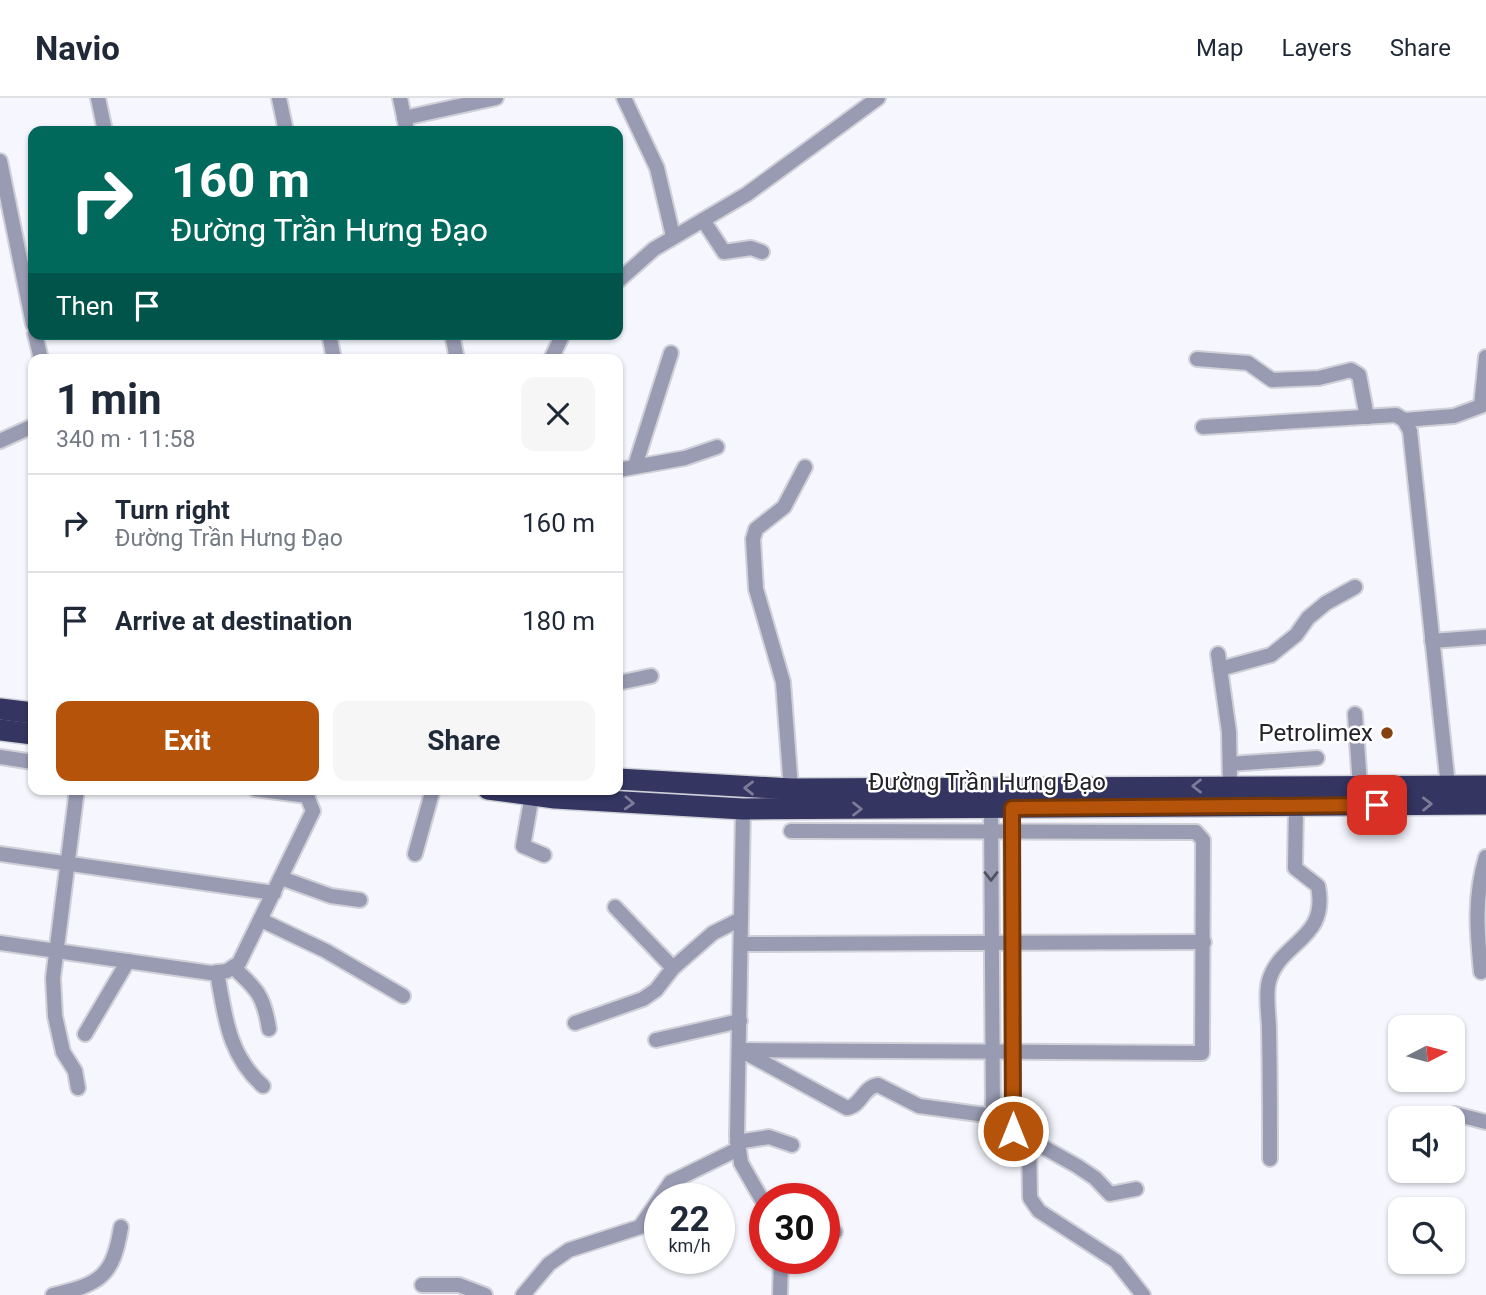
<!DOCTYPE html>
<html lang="en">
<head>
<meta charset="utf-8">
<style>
	:root { --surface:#fff; --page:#f6f6f7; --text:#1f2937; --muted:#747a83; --line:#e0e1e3; --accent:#b45309 }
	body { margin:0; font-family:Roboto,sans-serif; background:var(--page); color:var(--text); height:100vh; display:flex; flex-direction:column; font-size:26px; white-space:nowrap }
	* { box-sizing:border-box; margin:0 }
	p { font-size:23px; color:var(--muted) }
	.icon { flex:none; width:38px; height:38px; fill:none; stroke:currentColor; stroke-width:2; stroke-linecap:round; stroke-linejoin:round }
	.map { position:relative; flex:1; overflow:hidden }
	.sheet { position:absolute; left:28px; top:256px; width:595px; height:441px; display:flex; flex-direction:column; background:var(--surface); border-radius:14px; box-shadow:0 2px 5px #0004 }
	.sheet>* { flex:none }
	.top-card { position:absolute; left:28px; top:28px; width:595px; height:214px; border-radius:14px; box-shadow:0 2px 5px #0004; background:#00695c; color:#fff; overflow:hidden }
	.needle { width:46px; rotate:84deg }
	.fabs { position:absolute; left:1388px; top:917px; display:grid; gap:14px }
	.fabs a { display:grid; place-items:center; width:77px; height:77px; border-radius:14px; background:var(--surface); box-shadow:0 2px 5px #0004; font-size:35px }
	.speed { position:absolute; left:644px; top:1085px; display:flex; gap:14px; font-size:35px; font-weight:700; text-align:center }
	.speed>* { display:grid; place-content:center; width:91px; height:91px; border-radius:50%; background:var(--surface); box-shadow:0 2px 5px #0004; line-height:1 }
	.speed small { font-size:18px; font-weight:400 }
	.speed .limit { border:10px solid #d22; background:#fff; color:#111 }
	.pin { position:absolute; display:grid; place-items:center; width:60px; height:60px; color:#fff; margin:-30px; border-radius:14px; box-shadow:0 4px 10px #0006 }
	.me { position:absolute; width:77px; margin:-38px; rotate:0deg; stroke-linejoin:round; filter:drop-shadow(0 0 5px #0008) }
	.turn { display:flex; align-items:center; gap:24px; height:147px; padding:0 28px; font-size:32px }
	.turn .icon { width:91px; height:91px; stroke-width:2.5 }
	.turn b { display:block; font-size:49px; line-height:60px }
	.then { display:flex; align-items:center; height:66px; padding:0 28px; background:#0003; gap:14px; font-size:26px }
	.round { display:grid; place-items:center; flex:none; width:74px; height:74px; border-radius:14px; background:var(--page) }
	.summary { display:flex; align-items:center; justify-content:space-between; height:119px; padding:0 28px }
	h1 { font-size:42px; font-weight:700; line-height:52px }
	.primary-button { display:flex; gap:14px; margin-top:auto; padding:14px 28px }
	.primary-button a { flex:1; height:80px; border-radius:14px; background:var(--accent); color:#fff; font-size:28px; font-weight:700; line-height:80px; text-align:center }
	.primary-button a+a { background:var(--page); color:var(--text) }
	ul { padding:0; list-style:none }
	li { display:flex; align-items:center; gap:21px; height:98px; padding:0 28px; border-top:2px solid var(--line) }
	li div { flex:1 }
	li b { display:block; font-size:26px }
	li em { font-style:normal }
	header { display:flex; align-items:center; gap:42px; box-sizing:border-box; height:98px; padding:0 35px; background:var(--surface); border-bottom:2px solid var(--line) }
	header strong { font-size:33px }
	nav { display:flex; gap:38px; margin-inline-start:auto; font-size:24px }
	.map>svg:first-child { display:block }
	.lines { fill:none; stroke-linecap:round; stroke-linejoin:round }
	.minor-casing { stroke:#d0d1d8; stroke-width:18 }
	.highway-casing { stroke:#d0d1d8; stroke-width:24 }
	.minor { stroke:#989bb2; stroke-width:14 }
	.highway { stroke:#343561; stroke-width:21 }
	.oneway { stroke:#7b7c98 }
	.oneway2 { stroke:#515260 }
	.route-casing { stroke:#753606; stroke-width:18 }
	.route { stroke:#b45309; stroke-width:12 }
	.poi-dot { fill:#844210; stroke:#fff; stroke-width:2.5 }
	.labels { text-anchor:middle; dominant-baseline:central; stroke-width:5; stroke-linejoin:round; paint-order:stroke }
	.poi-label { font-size:24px; fill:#222229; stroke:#fff; text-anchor:end }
	.street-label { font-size:24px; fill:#222229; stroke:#fff }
</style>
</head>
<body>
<header>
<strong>Navio</strong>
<nav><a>Map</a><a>Layers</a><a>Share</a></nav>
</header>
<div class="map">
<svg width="1486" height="1197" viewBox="0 0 1486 1197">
	<rect width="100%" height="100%" fill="#f6f7fe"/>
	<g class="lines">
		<!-- minor casing -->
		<g class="minor-casing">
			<g id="minor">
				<path d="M 98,0 L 105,33"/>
				<path d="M 279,0 L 286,33"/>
				<path d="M 400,0 L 407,33"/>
				<path d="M 624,0 L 657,70 L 673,138"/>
				<path d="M 404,20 L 496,0"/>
				<path d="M 0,63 L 33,226"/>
				<path d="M 703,122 L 724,154 L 751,150 L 762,154"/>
				<path d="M 618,183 L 654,151 L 747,96 L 878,0"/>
				<path d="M 35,236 L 41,261"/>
				<path d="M 329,236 L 334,261"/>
				<path d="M 452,236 L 457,261"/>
				<path d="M 551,261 L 563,236"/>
				<path d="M 1197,261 L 1248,265 L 1272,282 L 1319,280 L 1351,272 L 1359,277 L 1367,319"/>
				<path d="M 1404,322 L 1454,318 L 1481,308 L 1486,259"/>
				<path d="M 1203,329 L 1396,317 L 1404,322 L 1410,333 L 1448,688"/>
				<path d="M 0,343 L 33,328"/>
				<path d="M 635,368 L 671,255"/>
				<path d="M 618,372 L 685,360 L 717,349"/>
				<path d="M 1432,543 L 1486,539"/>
				<path d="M 1218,556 L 1229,634 L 1230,688"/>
				<path d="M 1220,571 L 1271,557 L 1296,537 L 1308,520 L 1326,505 L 1355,489"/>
				<path d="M 618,585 L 651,578"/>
				<path d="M 1355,616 L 1360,688"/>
				<path d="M 0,659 L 33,664"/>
				<path d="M 1230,666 L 1317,660"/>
				<path d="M 77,691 L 53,880 L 55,918 L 63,954 L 75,973 L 78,990"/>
				<path d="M 791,691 L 783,584 L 756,491 L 753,441 L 756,431 L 784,409 L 805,369"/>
				<path d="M 532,697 L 523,748 L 544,757"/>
				<path d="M 991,710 L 993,1021"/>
				<path d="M 1011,710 L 1013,1033"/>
				<path d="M 743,711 L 737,1038 L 741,1065 L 765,1107"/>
				<path d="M 0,756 L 274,795"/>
				<path d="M 415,756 L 433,691"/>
				<path d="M 281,780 L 331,798 L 360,802"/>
				<path d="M 615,809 L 673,870"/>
				<path d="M 261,822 L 326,853 L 403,898"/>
				<path d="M 0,845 L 211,875 L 227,873 L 239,865 L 313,713 L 307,698 L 255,691"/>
				<path d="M 741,846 L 1204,844"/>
				<path d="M 233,869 C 257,891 264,898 269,931"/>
				<path d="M 217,874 C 225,918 228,957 263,988"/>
				<path d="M 1481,874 C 1477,834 1474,798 1486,759"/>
				<path d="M 575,925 L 643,901 L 656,892 L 673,870 L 713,835 L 741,821"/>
				<path d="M 85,936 L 128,863"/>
				<path d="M 656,942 L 740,923"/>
				<path d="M 740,952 L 1202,955 L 1203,742 L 1196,734 L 791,733"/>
				<path d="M 744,954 L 847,1010 C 861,1008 863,989 878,987 L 919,1008 L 986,1017 L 1077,1068 L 1095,1080 L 1110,1096 L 1136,1091"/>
				<path d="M 1455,1016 L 1486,1024"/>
				<path d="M 1029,1043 L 1030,1100 L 1039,1113 L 1116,1163 L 1143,1197"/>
				<path d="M 737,1044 L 769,1039 L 792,1047"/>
				<path d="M 1270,1061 C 1270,1018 1270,975 1269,932 C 1269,917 1265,897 1269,883 C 1280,843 1329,842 1318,788 L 1295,770 L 1296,708"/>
				<path d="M 824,1134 L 835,1134"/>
				<path d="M 422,1187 L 459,1187 L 485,1197"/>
				<path d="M 53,1197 C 101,1186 113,1178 121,1129"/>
				<path d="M 523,1197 L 549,1166 L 569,1152 L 640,1129 L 671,1084 L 738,1051"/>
				<path d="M 780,1197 L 781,1160"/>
			</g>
		</g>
		<!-- highway casing -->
		<g class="highway-casing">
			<g id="highway">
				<path d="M 0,611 L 33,615"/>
				<path d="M 0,632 L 33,636"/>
				<path d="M 618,681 L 791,691 L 1486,688"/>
				<path d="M 488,691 L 555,700 L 743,711 L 1486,706"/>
			</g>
		</g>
		<!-- minor -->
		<use href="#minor" class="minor"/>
		<!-- highway -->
		<use href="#highway" class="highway"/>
	</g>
	<!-- one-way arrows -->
	<defs><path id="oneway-chevron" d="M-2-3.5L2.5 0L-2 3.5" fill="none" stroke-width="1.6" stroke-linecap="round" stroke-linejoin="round" transform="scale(1.75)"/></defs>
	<g class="oneway">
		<use href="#oneway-chevron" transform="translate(1197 688) rotate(180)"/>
		<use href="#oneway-chevron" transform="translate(749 690) rotate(-179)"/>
		<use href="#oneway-chevron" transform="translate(629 705) rotate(3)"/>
		<use href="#oneway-chevron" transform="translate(1427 706) rotate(-1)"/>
		<use href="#oneway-chevron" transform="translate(857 711)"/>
	</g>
	<use class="oneway2" href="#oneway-chevron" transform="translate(991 778) rotate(90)"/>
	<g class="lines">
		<!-- route casing -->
		<g class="route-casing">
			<path id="route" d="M 1013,1033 L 1012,710 L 1377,707"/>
		</g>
		<!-- route -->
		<use href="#route" class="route"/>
	</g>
	<!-- markers -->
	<circle class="poi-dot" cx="1387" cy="635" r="7"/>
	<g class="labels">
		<!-- poi labels -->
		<g class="poi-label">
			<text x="1373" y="635">Petrolimex</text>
		</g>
		<!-- street labels -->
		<g class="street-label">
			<text x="987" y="684">Đường Trần Hưng Đạo</text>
		</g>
	</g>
</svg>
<div class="fabs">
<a><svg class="needle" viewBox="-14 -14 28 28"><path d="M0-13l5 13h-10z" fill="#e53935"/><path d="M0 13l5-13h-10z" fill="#747a83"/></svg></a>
<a><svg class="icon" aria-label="sound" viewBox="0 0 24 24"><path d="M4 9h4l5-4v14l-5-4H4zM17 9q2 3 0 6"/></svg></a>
<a><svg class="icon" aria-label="search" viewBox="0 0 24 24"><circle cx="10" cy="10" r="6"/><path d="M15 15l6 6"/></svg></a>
</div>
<div class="speed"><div>22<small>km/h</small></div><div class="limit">30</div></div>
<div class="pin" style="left:1377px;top:707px;background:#d93025"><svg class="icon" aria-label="arrive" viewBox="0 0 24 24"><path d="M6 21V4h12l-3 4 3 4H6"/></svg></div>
<svg class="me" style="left:1013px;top:1033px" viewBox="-20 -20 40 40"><circle r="17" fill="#b45309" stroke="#fff" stroke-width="3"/><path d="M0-11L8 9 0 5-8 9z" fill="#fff"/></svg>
<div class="top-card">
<div class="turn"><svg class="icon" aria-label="right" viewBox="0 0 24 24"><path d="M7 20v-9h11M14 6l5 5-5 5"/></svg><div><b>160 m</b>Đường Trần Hưng Đạo</div></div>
<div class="then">Then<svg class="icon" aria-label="arrive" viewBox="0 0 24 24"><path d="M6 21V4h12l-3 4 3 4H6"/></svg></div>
</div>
<section class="sheet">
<div class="summary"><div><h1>1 min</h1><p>340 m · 11:58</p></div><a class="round"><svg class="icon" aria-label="close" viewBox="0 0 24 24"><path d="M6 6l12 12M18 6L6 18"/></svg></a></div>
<ul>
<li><svg class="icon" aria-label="right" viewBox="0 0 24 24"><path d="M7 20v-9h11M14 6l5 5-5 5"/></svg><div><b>Turn right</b><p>Đường Trần Hưng Đạo</p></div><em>160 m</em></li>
<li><svg class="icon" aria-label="arrive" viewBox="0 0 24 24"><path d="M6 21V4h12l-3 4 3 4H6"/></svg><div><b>Arrive at destination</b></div><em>180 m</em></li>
</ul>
<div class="primary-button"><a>Exit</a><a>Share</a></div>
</section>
</div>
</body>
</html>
